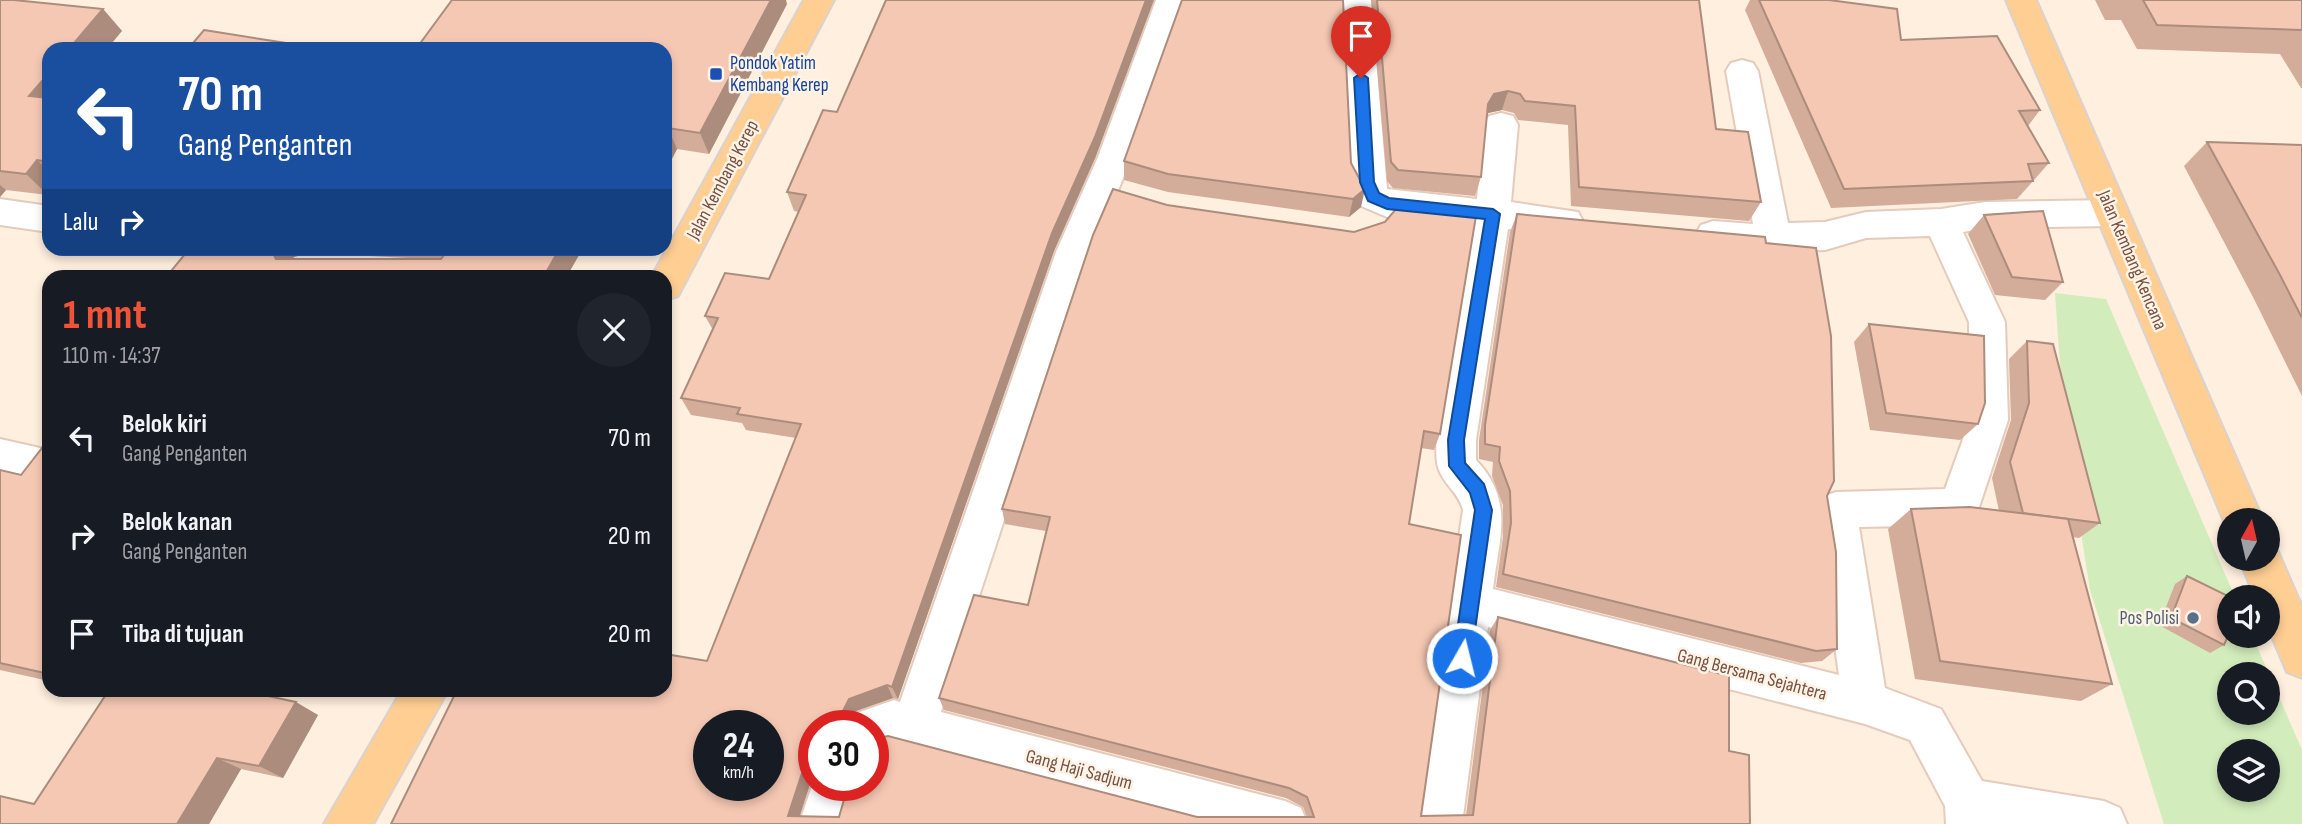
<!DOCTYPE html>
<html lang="id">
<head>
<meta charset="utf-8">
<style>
	:root { --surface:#171b24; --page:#20242c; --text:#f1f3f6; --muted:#9ea1a6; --accent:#f15339 }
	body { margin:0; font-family:"Sofia Sans Condensed",sans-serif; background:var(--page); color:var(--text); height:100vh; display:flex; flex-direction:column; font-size:26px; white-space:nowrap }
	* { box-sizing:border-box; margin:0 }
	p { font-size:23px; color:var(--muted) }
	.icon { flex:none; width:38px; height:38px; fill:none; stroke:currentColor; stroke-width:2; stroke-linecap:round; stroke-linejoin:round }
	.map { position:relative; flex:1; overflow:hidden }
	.sheet { position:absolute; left:42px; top:270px; width:630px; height:427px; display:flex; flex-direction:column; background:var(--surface); border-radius:21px; box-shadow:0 4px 10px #0003 }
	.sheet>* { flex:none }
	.top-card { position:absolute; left:42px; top:42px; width:630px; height:214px; border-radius:21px; box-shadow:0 4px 10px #0003; background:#1a4fa0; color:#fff; overflow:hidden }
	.needle { width:46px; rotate:8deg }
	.tools { position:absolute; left:2217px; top:508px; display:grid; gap:14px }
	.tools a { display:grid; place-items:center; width:63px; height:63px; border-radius:50%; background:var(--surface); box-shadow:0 4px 10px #0003; font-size:35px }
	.speed { position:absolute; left:693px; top:710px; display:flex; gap:14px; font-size:35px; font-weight:700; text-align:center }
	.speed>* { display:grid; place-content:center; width:91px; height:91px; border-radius:50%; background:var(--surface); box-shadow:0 4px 10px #0003; line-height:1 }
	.speed small { font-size:18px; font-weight:400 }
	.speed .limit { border:10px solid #d22; background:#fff; color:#111 }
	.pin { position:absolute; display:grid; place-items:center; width:60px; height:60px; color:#fff; margin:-72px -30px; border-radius:50% 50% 50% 0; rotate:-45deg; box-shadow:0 0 7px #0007 }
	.pin .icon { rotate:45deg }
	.me { position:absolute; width:77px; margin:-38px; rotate:8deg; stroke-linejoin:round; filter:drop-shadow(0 0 5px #0008) }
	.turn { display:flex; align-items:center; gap:24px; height:147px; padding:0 21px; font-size:32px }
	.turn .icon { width:91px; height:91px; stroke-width:2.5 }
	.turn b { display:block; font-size:49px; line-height:60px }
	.then { display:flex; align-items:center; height:66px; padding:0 21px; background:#0003; gap:14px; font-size:26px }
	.round { display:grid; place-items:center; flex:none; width:74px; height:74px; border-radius:37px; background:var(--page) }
	.headline { display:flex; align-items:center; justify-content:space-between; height:119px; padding:0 21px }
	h1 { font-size:42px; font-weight:700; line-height:52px; color:var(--accent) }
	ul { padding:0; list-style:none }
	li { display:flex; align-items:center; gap:21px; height:98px; padding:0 21px }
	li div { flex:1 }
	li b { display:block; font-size:26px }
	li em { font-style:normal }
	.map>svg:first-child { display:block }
	.green { fill:#d3ecbc; fill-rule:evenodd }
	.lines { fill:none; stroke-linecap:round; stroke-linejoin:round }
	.minor-casing { stroke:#e4cbbc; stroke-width:4 }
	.major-casing { stroke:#dbd2cf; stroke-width:4 }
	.minor { fill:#fff; fill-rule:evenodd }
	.major { fill:#ffce93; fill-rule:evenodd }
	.wall { fill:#d3ac9a; fill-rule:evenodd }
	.shaded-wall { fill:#ac8c7d }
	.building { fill:#f5c8b3; stroke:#ac8c7d; stroke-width:2; fill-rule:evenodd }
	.route { fill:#1a73e8; stroke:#114b97; stroke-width:2 }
	.transit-dot { fill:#1a4fb4; stroke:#fff3e5; stroke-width:2.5 }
	.service-dot { fill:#5c6f8a; stroke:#fff3e5; stroke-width:2.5 }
	.labels { text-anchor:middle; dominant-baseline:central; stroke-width:5; stroke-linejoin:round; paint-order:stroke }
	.transit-label { font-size:19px; fill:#164399; stroke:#fff3e5; text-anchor:start }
	.street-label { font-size:19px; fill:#755245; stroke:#fff3e5 }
	.service-label { font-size:19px; fill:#4e5e75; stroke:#fff3e5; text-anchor:end }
</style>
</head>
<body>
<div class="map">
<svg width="2302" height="824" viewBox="0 0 2302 824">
	<rect width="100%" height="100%" fill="#feefde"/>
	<!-- green -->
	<path class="green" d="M 2055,293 L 2106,299 L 2235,597 L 2230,597 L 2230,635 L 2252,635 L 2302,750 L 2302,824 L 2164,824 L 2090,590 L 2064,424 ZM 2230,674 L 2268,674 L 2268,712 L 2230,712 ZM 2230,751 L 2268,751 L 2268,789 L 2230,789 Z"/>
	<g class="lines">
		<!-- minor casing -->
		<g class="minor-casing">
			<g id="minor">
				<path d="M 1156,0 L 1186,0 L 1132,157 L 1092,252 L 941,712 L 1285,801 L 1301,808 L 1308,824 L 1197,824 L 894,744 L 873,750 L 873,726 L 851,726 L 857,713 L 894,700 L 900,702 L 1056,252 L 1098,157 Z"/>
				<path d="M 1341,0 L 1371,0 L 1387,189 L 1477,199 L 1484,125 L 1489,116 L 1501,113 L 1513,116 L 1518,125 L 1511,202 L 1578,212 L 1583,221 L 1578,230 L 1566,234 L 1508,229 L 1476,440 L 1476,460 C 1515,501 1499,538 1493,589 L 1839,675 L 1816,510 L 1822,497 L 1836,492 L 1945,489 L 1970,420 L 1969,322 L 1930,236 L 1866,238 L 1825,250 L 1773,252 L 1744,252 L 1701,245 L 1695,235 L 1701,225 L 1713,221 L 1753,224 L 1726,71 L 1731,63 L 1742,60 L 1753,63 L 1758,71 L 1788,223 L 1825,222 L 1866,212 L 1941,209 L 1985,202 L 2111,200 L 2123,204 L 2128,213 L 2123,222 L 2111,226 L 1985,228 L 1963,232 L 2005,322 L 2008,420 L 1979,507 L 1973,520 L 1959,525 L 1859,527 L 1885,688 L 1941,709 L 1982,781 L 2104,801 L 2120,808 L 2127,824 L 1946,824 L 1945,806 L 1910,740 L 1865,724 L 1488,627 L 1462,824 L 1416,824 L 1463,510 C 1459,493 1445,486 1439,470 C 1435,461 1437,450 1436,440 L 1474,225 L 1387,217 L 1361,206 L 1350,182 Z"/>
				<path d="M 0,199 L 49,206 L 49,232 L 0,225 Z"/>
				<path d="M 0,439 L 49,450 L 49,484 L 0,473 Z"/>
				<path d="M 814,780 L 814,786 L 857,786 L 845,824 L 799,824 Z"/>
			</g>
		</g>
		<!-- major casing -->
		<g class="major-casing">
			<g id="major">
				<path d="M 804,0 L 834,0 L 678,296 L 665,300 L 665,276 L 652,276 Z"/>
				<path d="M 2006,0 L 2036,0 L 2263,520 L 2230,520 L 2229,533 Z"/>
				<path d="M 2268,542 L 2275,545 L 2302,607 L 2302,678 L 2287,672 L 2268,627 L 2268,597 L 2255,597 L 2239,558 L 2268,558 Z"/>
				<path d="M 402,690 L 448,690 L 373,824 L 324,824 Z"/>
			</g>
		</g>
		<!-- minor -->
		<use href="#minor" class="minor"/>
		<!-- major -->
		<use href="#major" class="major"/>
	</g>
	<!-- wall -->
	<g class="wall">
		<path d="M 0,0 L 103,9 L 122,31 L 49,49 L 48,195 L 6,190 L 0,197 Z"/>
		<path d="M 1371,0 L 1699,0 L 1716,129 L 1761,202 L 1749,221 L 1571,206 L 1568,125 L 1518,120 L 1514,113 L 1502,110 L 1488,113 L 1486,116 L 1481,177 L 1475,196 L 1393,188 L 1387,181 Z"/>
		<path d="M 1750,0 L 1829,0 L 1901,40 L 2040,110 L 2028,126 L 2049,163 L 2017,199 L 1831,208 L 1745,10 Z"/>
		<path d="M 2095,0 L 2302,0 L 2302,88 L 2301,88 L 2280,54 L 2137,49 L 2121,20 L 2105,20 Z"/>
		<path d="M 787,4 L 709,154 L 677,149 L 665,172 L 665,49 Z"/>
		<path d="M 2207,142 L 2302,145 L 2302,396 L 2253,297 L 2184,166 Z"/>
		<path d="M 1096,156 L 1054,251 L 898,699 L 893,698 L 856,711 L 853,716 L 814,726 L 814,780 L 812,778 L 800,816 L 1307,817 L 1303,807 L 1286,798 L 944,710 L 939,698 L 1028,605 L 1046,531 L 1005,524 L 1002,509 L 1093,235 L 1440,434 L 1434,450 L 1421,448 L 1409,524 L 1421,816 L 1466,815 L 1490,630 L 1498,617 L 1729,751 L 1750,824 L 391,824 L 707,661 L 796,438 L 746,430 L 742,423 L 691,415 L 681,398 L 713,330 L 705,316 L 769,279 L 799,212 L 794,211 L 787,192 Z"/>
		<path d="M 1124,161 L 1351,163 L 1361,207 L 1349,217 L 1168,192 L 1124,180 Z"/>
		<path d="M 1517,214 L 1827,496 L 1837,649 L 1822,661 L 1801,663 L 1496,587 L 1503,537 L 1503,505 L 1492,476 L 1493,462 L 1479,459 L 1479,440 L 1510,232 Z"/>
		<path d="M 1984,215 L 2063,282 L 2045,300 L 1995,295 L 1968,234 Z"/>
		<path d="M 190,248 L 583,248 L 567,276 L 167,276 ZM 308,253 L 429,259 L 293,259 L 294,257 Z"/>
		<path d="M 1869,324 L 1978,424 L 1960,440 L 1870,430 L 1854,342 Z"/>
		<path d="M 2027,341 L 2100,523 L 2079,538 L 2072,537 L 2112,684 L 2081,701 L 1915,679 L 1888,529 L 1911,509 L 1999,511 L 1992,478 L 2011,420 L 2009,359 Z"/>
		<path d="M 49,439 L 49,681 L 0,670 L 0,470 L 21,475 Z"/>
		<path d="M 2187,576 L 2224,645 L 2210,653 L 2159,625 L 2175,584 Z"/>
		<path d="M 88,690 L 281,690 L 276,698 L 318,715 L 283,778 L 241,769 L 209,824 L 0,824 L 34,804 L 106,693 Z"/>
	</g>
	<!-- shaded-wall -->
	<g class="shaded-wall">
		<path d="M 771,0 L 786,0 L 787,4 L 709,154 L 700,133 Z"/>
		<path d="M 1146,0 L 1154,0 L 1096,156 L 1054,251 L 898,699 L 892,687 L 1052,233 Z"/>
		<path d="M 103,9 L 122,31 L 107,49 L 69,49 Z"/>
		<path d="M 286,43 L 291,49 L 281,49 Z"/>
		<path d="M 49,73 L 49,116 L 29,96 Z"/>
		<path d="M 1508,91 L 1502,110 L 1488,113 L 1482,124 L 1488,104 L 1494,94 Z"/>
		<path d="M 668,128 L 677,149 L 665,172 L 665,133 Z"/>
		<path d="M 37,160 L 49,171 L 48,195 L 26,174 Z"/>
		<path d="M 0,185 L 6,190 L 0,197 Z"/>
		<path d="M 1365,189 L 1361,207 L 1349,217 L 1353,199 Z"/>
		<path d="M 270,248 L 304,248 L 308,253 L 294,257 L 288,269 L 276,259 Z"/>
		<path d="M 560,248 L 583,248 L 567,276 L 544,276 Z"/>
		<path d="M 887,685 L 893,698 L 856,711 L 849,726 L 841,715 L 849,699 Z"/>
		<path d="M 250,690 L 281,690 L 272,705 L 249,692 Z"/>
		<path d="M 296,702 L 318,715 L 283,778 L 259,766 Z"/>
		<path d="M 864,717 L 869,726 L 864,726 Z"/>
		<path d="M 217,758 L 241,769 L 209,824 L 177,824 Z"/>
		<path d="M 804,767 L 812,778 L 797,824 L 788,816 Z"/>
	</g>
	<!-- building -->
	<g class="building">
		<path d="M 0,0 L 14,0 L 103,9 L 69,49 L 49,49 L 49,73 L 29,96 L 49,98 L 49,162 L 37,160 L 26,174 L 0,171 Z"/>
		<path d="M 452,0 L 771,0 L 700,133 L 668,128 L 665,133 L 665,49 L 416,49 Z"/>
		<path d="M 886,0 L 1146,0 L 1095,137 L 1052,233 L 892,687 L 887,685 L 849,699 L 841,715 L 864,717 L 864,726 L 814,726 L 814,773 L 808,773 L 804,767 L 788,816 L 839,817 L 848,786 L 873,786 L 873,739 L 888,736 L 1197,817 L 1314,817 L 1307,797 L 1289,788 L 939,698 L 974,595 L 1028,605 L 1050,517 L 1002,509 L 1093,235 L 1113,189 L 1167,205 L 1354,232 L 1385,222 L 1402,202 L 1477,210 L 1440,434 L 1424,431 L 1409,524 L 1461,535 L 1421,816 L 1473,815 L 1498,617 L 1729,676 L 1729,751 L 1749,755 L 1750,824 L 391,824 L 457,690 L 665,690 L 665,654 L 707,661 L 801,424 L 737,414 L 740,408 L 681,398 L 718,318 L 705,316 L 725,273 L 769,279 L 806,195 L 787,192 L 823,110 L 837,112 ZM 709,726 L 768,726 L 768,786 L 709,786 Z"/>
		<path d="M 1182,0 L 1343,0 L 1351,163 L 1365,189 L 1353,199 L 1168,174 L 1124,161 Z"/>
		<path d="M 1377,0 L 1699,0 L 1716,129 L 1748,132 L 1761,202 L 1579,187 L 1575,106 L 1525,101 L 1520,94 L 1508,91 L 1494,94 L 1488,104 L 1481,177 L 1398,170 L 1391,162 Z"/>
		<path d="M 1759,0 L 1829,0 L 1897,9 L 1901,40 L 1997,36 L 2040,110 L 2019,111 L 2049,163 L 2028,164 L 2033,181 L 1844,189 Z"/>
		<path d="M 2143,0 L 2302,0 L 2302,30 L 2157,25 Z"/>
		<path d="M 204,30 L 286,43 L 281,49 L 188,49 Z"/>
		<path d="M 2207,142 L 2302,145 L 2302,318 L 2280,275 Z"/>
		<path d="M 2043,211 L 2063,282 L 2012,277 L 1984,215 Z"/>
		<path d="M 1517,214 L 1765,237 L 1766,243 L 1816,248 L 1831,336 L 1834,481 L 1827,496 L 1836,552 L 1837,649 L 1816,651 L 1503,574 L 1511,523 L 1510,491 L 1499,461 L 1500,447 L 1485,444 L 1485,425 Z"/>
		<path d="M 190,248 L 270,248 L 276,259 L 441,259 L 444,255 L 440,248 L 560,248 L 544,276 L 167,276 Z"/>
		<path d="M 1869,324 L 1984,336 L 1985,403 L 1978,424 L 1886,413 Z"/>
		<path d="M 2027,341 L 2053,344 L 2100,523 L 2023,513 L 2010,462 L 2029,403 Z"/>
		<path d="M 49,439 L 49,674 L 0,663 L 0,470 L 21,475 Z"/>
		<path d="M 1970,507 L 2068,519 L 2112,684 L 1940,661 L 1911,509 Z"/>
		<path d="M 2187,576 L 2230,597 L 2230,632 L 2224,645 L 2171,618 Z"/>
		<path d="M 109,690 L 250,690 L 249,692 L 296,702 L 259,766 L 217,758 L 177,824 L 0,824 L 0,796 L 34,804 Z"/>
	</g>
	<!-- route -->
	<path class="route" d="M 1361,73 L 1368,78 L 1374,182 L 1379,193 L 1389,198 L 1493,209 L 1500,214 L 1464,440 L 1465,463 L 1484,484 L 1492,510 L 1471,658 L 1468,664 L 1462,666 L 1456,664 L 1453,658 L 1475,510 L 1470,493 L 1449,466 L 1448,440 L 1485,219 L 1387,209 L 1368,201 L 1360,182 L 1354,78 Z"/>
	<!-- markers -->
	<rect class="transit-dot" x="709" y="67" width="14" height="14" rx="3.5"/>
	<circle class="service-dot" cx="2193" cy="618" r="7"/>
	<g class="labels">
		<!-- transit labels -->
		<g class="transit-label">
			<text x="730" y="63">Pondok Yatim<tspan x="730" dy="22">Kembang Kerep</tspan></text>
		</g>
		<!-- street labels -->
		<g class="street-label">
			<text transform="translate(723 180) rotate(-62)">Jalan Kembang Kerep</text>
			<text transform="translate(2132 260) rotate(67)">Jalan Kembang Kencana</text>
			<text transform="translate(1752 675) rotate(15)">Gang Bersama Sejahtera</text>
			<text transform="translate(1079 770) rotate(15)">Gang Haji Sadjum</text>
		</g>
		<!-- service labels -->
		<g class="service-label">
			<text x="2179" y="618">Pos Polisi</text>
		</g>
	</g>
</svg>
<div class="tools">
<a><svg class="needle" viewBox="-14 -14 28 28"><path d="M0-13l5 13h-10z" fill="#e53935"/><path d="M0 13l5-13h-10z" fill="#9ea1a6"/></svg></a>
<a><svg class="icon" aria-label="sound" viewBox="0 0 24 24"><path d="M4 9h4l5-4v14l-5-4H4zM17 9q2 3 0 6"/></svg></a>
<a><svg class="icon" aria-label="search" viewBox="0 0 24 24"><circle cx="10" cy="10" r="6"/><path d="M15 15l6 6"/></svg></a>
<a><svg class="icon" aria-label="layers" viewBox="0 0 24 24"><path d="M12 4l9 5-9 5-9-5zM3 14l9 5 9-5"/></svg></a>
</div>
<div class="speed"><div>24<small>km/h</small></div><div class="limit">30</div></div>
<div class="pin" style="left:1361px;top:78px;background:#d93025"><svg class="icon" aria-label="arrive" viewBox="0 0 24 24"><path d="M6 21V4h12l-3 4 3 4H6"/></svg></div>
<svg class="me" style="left:1462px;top:658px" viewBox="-20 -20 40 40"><circle r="17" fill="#1a73e8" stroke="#fff" stroke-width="3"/><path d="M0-11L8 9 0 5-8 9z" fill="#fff"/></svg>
<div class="top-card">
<div class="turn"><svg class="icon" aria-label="left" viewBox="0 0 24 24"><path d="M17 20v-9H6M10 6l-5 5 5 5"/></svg><div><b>70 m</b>Gang Penganten</div></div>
<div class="then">Lalu<svg class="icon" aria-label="right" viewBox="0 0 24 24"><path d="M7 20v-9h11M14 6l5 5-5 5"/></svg></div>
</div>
<section class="sheet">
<div class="headline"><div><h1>1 mnt</h1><p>110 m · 14:37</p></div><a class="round"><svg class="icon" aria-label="close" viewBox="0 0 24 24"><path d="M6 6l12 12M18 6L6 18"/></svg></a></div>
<ul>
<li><svg class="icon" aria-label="left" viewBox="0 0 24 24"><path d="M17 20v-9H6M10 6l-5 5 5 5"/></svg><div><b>Belok kiri</b><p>Gang Penganten</p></div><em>70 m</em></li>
<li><svg class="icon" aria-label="right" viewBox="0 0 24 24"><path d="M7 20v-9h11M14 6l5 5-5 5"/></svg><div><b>Belok kanan</b><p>Gang Penganten</p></div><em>20 m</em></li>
<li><svg class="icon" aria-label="arrive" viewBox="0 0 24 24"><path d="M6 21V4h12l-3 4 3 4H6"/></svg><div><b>Tiba di tujuan</b></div><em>20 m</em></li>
</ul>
</section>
</div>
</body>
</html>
